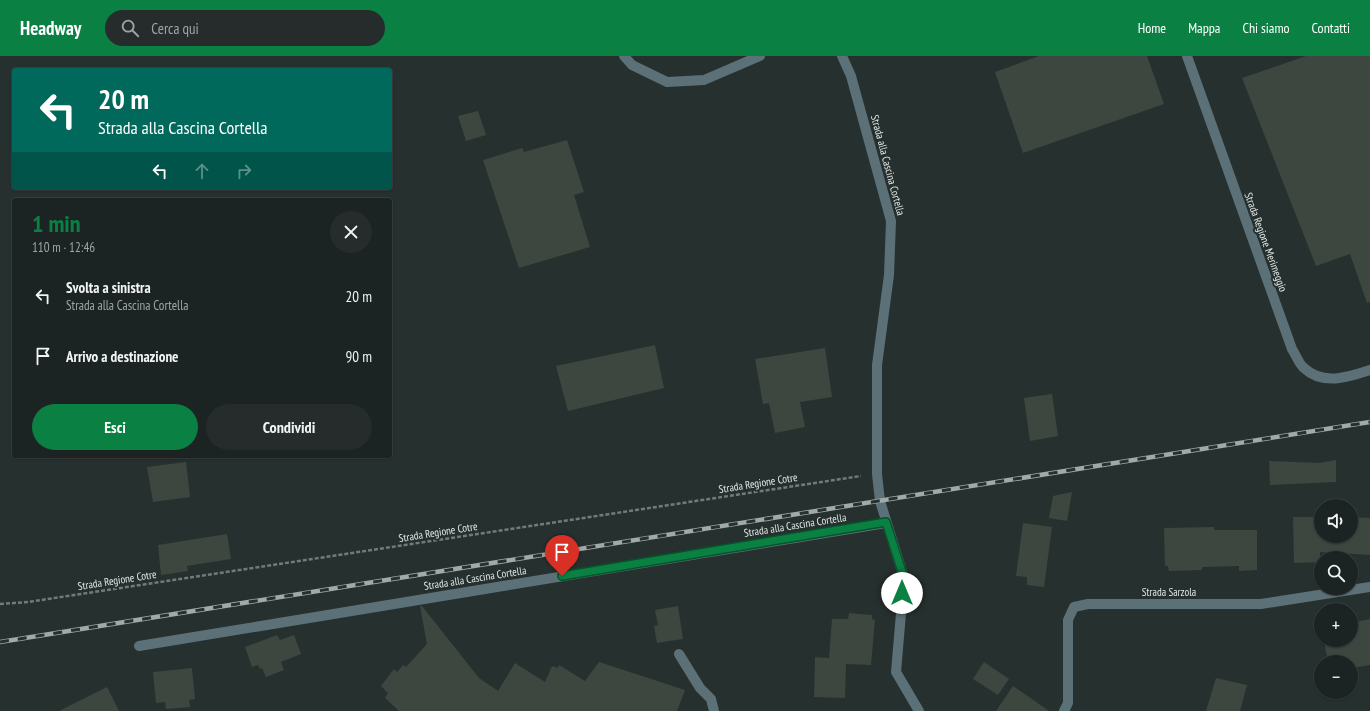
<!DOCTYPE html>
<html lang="it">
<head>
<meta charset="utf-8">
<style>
	:root { --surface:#1c2423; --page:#252c2b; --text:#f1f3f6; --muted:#a0a4a6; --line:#3a4141; --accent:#0b8043 }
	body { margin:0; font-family:"PT Sans Narrow",sans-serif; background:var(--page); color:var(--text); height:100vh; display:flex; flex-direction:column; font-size:15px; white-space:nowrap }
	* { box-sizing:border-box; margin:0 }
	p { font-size:13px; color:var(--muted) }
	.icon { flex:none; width:22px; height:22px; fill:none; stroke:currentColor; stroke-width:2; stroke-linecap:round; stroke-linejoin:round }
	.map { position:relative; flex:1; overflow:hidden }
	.sheet { position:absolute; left:12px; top:142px; width:380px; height:260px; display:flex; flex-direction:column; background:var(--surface); border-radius:4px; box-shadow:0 1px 3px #0004,0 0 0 1px var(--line) }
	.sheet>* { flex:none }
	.banner { position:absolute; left:12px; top:12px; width:380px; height:122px; border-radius:4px; box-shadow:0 1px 3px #0004,0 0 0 1px var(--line); background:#00695c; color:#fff; overflow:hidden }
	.buttons { position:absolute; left:1314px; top:443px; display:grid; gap:8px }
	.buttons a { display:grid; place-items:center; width:44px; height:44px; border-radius:50%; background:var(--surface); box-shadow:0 1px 3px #0004,0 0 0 1px var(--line); font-size:20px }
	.pin { position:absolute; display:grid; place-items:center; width:34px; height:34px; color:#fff; margin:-41px -17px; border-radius:50% 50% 50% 0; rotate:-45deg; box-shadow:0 0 4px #0007 }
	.pin .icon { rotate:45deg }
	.me { position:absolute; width:44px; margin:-22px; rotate:0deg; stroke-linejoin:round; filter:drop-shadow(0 0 3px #0008) }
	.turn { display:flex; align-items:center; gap:14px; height:84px; padding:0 20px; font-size:18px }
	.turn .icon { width:52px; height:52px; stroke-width:2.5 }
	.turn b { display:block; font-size:28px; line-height:34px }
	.lanes { display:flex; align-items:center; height:38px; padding:0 20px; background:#0003; justify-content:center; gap:20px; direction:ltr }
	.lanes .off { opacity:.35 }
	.round { display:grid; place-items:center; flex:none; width:42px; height:42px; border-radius:21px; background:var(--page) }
	.head { display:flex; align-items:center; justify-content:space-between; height:68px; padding:0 20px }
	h1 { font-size:24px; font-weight:700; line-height:30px; color:var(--accent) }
	.cta { display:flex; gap:8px; margin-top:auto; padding:8px 20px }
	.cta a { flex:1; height:46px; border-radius:24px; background:var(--accent); color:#fff; font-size:16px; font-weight:700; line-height:46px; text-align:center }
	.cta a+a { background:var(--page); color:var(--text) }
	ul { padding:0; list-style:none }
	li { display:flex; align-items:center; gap:12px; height:60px; padding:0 20px }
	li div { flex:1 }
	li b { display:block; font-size:15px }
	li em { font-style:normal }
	header { display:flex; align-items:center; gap:24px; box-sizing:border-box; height:56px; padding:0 20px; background:var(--accent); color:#fff }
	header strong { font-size:19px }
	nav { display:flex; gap:22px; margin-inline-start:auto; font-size:14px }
	.search { width:280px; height:36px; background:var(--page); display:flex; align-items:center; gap:10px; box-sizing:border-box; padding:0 14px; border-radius:22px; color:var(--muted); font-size:15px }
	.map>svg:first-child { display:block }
	.building { fill:#3e4640 }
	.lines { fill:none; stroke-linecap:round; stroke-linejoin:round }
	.path { stroke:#727b7a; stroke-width:2.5; stroke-dasharray:4 2; stroke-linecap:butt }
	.minor { stroke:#5b7077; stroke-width:10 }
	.rail-casing { stroke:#a2aaa9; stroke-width:4.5 }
	.rail { stroke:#26302f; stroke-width:3; stroke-dasharray:9; stroke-linecap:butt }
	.route-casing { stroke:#07532c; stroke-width:10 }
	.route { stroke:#0b8043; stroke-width:7 }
	.labels { text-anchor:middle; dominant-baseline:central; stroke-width:4; stroke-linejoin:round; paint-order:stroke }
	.street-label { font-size:11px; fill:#dfe6e5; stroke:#26302f }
</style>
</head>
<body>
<header>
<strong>Headway</strong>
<div class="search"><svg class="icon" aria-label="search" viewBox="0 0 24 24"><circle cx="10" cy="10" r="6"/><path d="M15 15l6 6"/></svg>Cerca qui</div>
<nav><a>Home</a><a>Mappa</a><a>Chi siamo</a><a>Contatti</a></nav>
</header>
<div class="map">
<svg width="1370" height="655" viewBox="0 0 1370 655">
	<rect width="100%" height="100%" fill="#26302f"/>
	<!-- building -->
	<g class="building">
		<path d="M 1039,0 L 1147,0 L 1164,48 L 1023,97 L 995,16 Z"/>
		<path d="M 1306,0 L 1370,0 L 1370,246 L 1367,247 L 1350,198 L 1316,210 L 1242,22 Z"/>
		<path d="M 478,55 L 486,79 L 466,85 L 458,60 Z"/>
		<path d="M 567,84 L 584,136 L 574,139 L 590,191 L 519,212 L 483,104 L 522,92 L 524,96 Z"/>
		<path d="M 655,289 L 664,332 L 568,355 L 556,310 Z"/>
		<path d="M 825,292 L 832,341 L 800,346 L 805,371 L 775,377 L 769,347 L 763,348 L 755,303 Z"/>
		<path d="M 1052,338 L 1058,380 L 1030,385 L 1024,342 Z"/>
		<path d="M 1336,404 L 1336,426 L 1270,429 L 1269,405 L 1319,407 Z"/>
		<path d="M 186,406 L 190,441 L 153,446 L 147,411 Z"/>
		<path d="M 1072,436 L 1067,465 L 1049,462 L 1053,440 Z"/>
		<path d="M 1293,461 L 1321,461 L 1321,480 L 1351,480 L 1351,461 L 1370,462 L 1370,499 L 1320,496 L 1320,506 L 1294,507 Z"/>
		<path d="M 1023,467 L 1052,471 L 1044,531 L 1027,529 L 1027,521 L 1016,520 Z"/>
		<path d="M 1214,471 L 1214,474 L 1257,474 L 1257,514 L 1239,515 L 1239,510 L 1202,511 L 1202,514 L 1169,515 L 1168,510 L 1165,510 L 1164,472 Z"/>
		<path d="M 227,478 L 231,503 L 187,510 L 188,515 L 161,519 L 158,489 Z"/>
		<path d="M 420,550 L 422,550 L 479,622 L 498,635 L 515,607 L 545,626 L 552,610 L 558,612 L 559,609 L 585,625 L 599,606 L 685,634 L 677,655 L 399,655 L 385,642 L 388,637 L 381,630 L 394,613 L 397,616 L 403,609 L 406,611 L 427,588 Z"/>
		<path d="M 678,550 L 683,583 L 657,587 L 654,570 L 658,569 L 655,554 Z"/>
		<path d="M 849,557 L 872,559 L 872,563 L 875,564 L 871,609 L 846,608 L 845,642 L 814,641 L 815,601 L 829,602 L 832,563 L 848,563 Z"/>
		<path d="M 1370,563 L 1370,609 L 1351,612 L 1351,606 L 1328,606 L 1324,584 L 1351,584 L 1351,567 Z"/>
		<path d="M 277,579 L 280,584 L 294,579 L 301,598 L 281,606 L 284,614 L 266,621 L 262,612 L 260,613 L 258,609 L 252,611 L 245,591 Z"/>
		<path d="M 984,606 L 1009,623 L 998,639 L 973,623 Z"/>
		<path d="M 192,612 L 195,643 L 189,644 L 190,651 L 166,653 L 165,646 L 156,647 L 153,616 Z"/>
		<path d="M 1216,622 L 1247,629 L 1240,655 L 1206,655 Z"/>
		<path d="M 1013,630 L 1049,655 L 996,655 Z"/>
		<path d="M 107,631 L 119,655 L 59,655 Z"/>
	</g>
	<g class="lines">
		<!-- path -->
		<path class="path" d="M 0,548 L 28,546 L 861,420"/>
		<!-- minor -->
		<g class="minor">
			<path d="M 624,0 L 632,9 L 667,26 L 704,24 L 760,0"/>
			<path d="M 842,0 L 851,20 L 891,165 L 889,219 L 877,309 L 877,418 L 880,445 L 904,522 L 896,616 L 919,655"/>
			<path d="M 1187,0 L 1292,293 C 1296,299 1299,308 1304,312 C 1323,330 1349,321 1370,314"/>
			<path d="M 139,590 L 886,467"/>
			<path d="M 679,598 L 700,632 L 711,643 L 714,655"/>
			<path d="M 1064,655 L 1068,647 L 1068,564 L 1074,551 L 1088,548 L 1261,548 L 1370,531"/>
		</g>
		<!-- rail casing -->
		<g class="rail-casing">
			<path id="rail" d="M 0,586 L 1370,366"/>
		</g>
		<!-- rail -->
		<use href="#rail" class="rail"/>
	</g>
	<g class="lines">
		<!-- route casing -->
		<g class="route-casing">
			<path id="route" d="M 562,520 L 886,466 L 904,522 L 902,537"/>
		</g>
		<!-- route -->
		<use href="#route" class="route"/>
	</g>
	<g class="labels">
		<!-- street labels -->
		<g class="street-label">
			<text transform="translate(888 109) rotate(75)">Strada alla Cascina Cortella</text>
			<text transform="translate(1266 186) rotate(70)">Strada Regione Merimeggio</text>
			<text transform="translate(758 427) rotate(-9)">Strada Regione Cotre</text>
			<text transform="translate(795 469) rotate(-9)">Strada alla Cascina Cortella</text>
			<text transform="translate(438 476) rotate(-9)">Strada Regione Cotre</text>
			<text transform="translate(475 522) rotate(-9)">Strada alla Cascina Cortella</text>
			<text transform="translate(117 524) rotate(-9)">Strada Regione Cotre</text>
			<text x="1169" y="536">Strada Sarzola</text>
		</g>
	</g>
</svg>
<div class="buttons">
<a><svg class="icon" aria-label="sound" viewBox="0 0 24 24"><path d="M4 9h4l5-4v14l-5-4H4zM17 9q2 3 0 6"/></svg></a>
<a><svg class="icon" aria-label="search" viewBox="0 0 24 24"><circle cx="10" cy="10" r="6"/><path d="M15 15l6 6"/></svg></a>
<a>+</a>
<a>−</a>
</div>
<div class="pin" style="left:562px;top:520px;background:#d93025"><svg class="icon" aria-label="arrive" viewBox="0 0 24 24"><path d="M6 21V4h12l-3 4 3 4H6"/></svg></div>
<svg class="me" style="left:902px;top:537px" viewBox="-20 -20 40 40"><circle r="19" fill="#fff"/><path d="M0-13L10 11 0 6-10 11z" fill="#0b8043"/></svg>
<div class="banner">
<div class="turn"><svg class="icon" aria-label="left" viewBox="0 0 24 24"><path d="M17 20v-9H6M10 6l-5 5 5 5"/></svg><div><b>20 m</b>Strada alla Cascina Cortella</div></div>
<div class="lanes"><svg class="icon" aria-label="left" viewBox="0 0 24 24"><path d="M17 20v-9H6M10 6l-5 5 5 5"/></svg><svg class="icon off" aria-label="ahead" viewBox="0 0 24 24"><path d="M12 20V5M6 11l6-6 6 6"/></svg><svg class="icon off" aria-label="right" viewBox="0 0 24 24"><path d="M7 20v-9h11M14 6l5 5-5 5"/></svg></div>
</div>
<section class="sheet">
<div class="head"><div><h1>1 min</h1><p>110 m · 12:46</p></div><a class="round"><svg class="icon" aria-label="close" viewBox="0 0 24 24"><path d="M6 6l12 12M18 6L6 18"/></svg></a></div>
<ul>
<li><svg class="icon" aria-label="left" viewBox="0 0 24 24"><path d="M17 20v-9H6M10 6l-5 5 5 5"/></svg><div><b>Svolta a sinistra</b><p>Strada alla Cascina Cortella</p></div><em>20 m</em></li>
<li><svg class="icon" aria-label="arrive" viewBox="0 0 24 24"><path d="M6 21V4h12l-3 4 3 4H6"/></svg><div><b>Arrivo a destinazione</b></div><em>90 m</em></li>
</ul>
<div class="cta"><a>Esci</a><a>Condividi</a></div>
</section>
</div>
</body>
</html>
